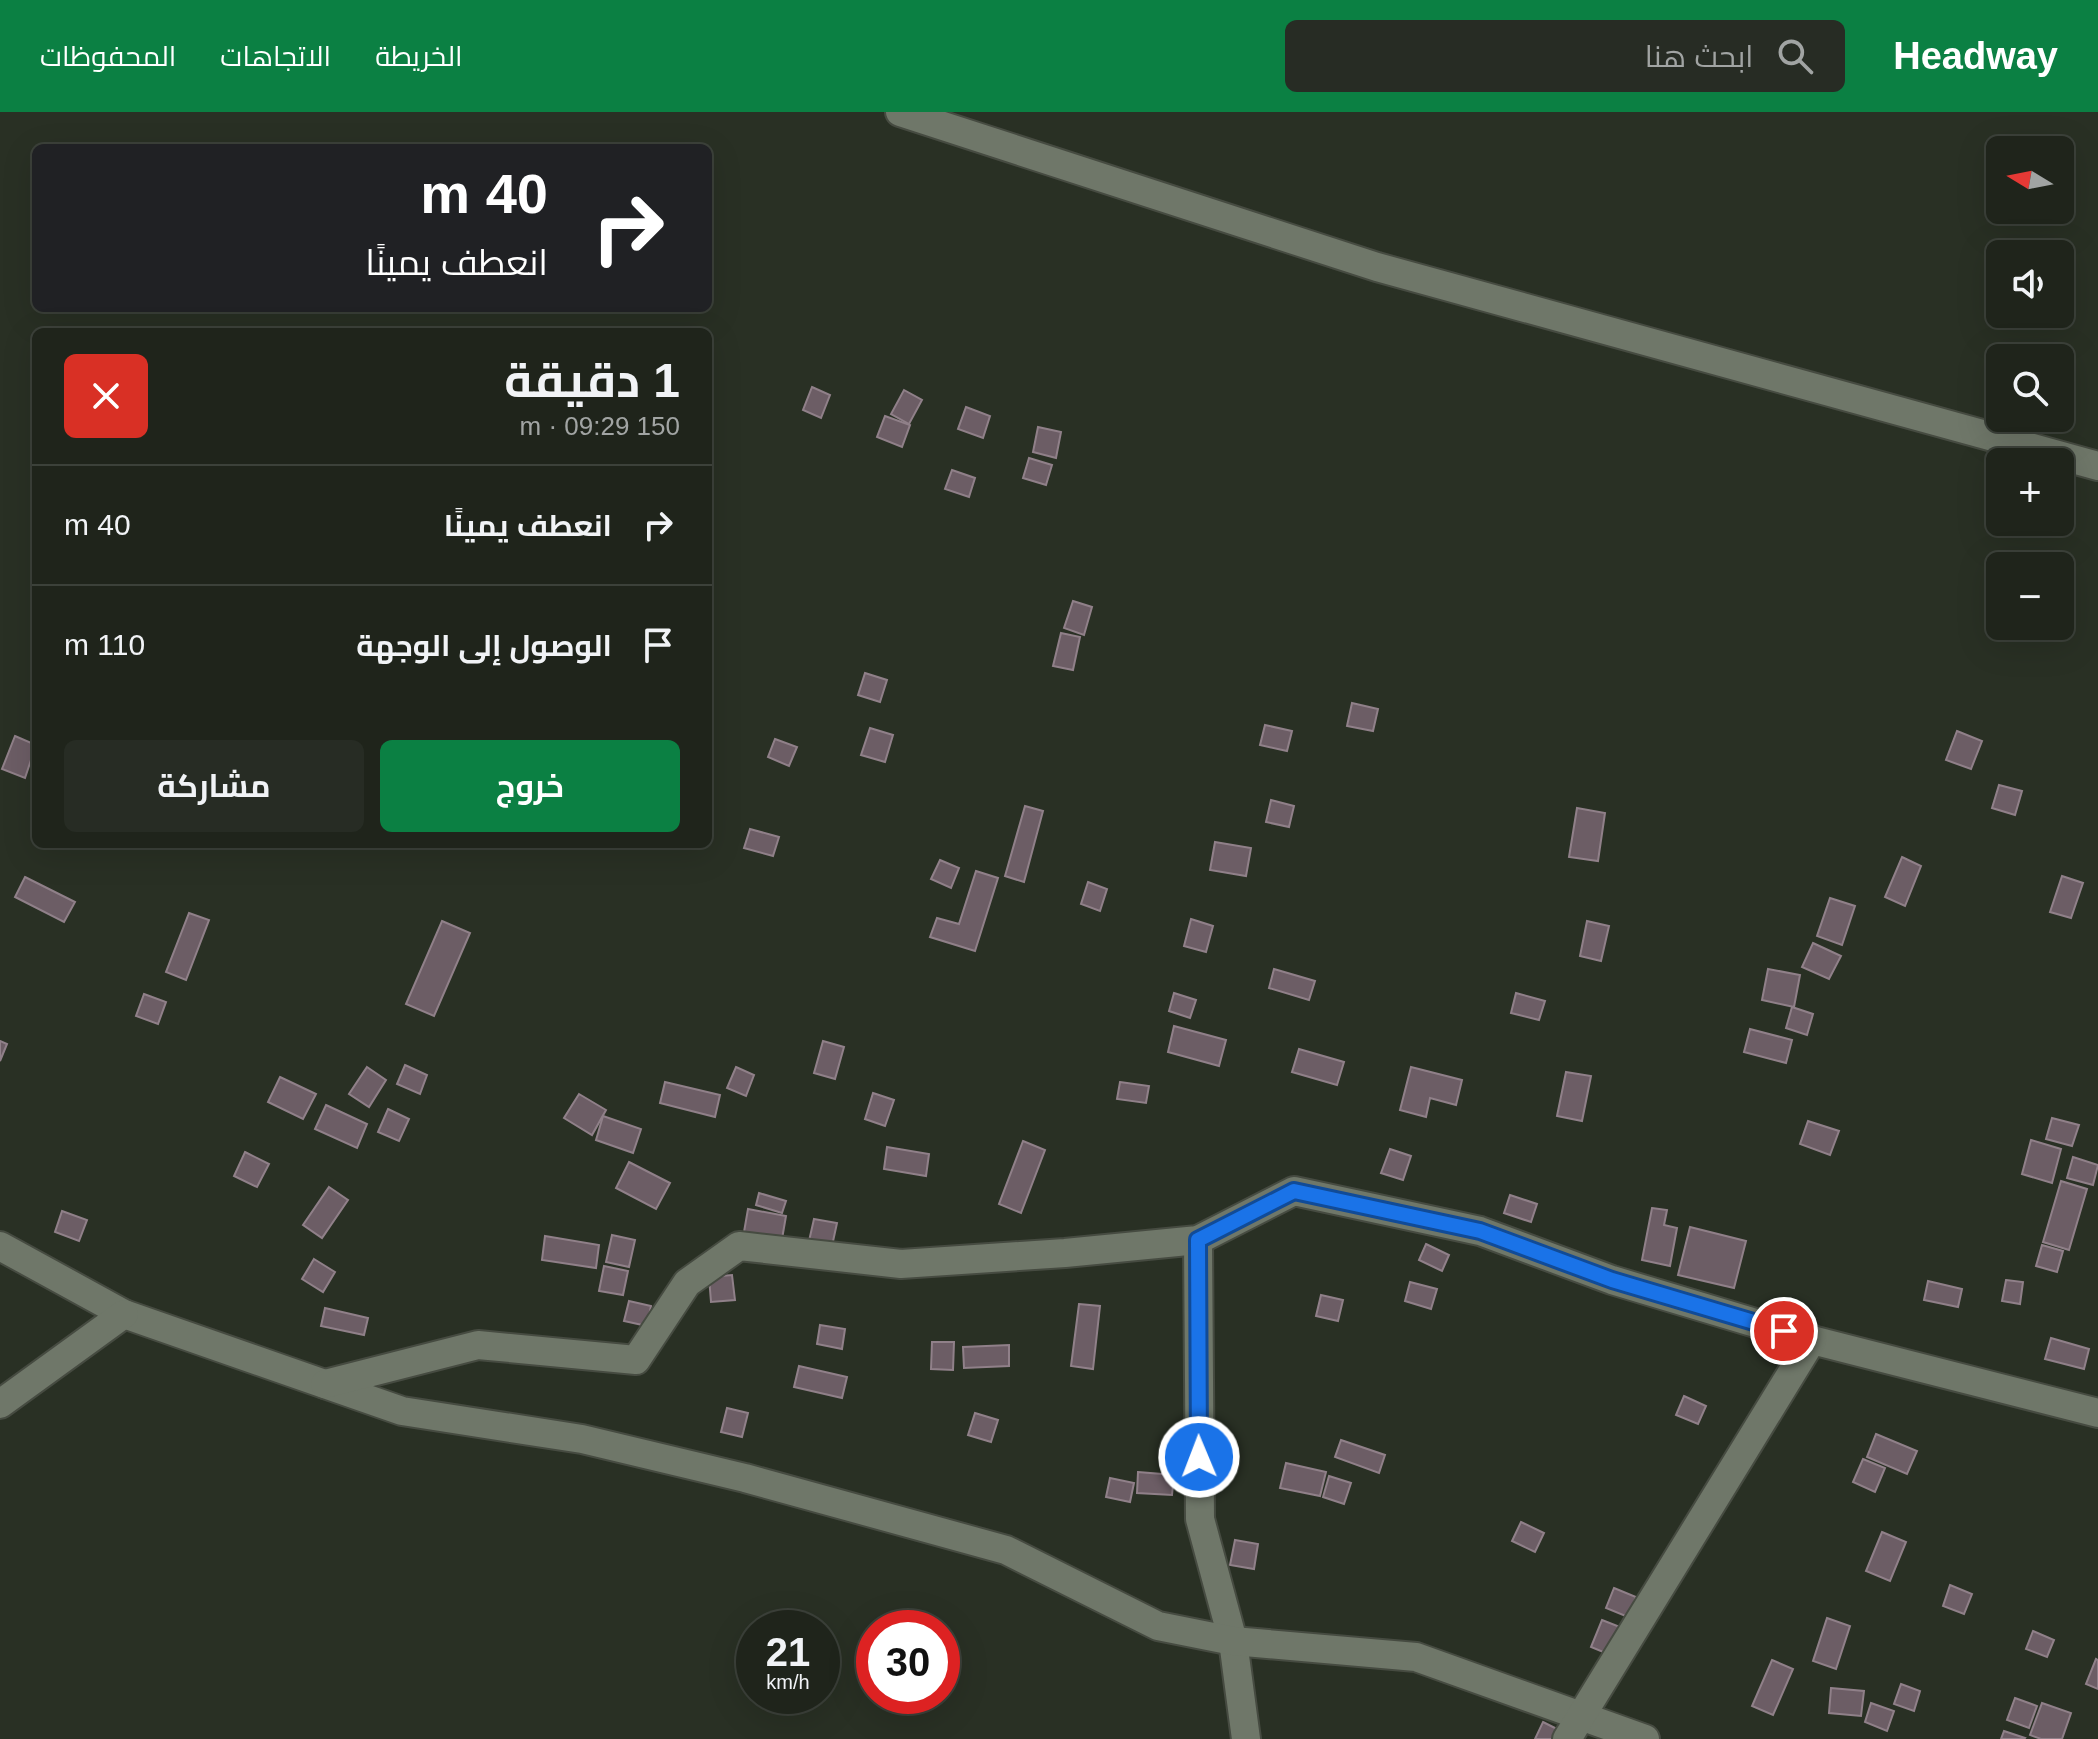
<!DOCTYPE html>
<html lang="ar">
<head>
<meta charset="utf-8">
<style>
	:root { --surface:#1f241b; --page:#272c24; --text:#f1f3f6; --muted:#a1a4a3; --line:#3c413a; --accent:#0b8043 }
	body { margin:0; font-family:Helvetica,Cairo,sans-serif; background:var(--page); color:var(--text); direction:rtl; height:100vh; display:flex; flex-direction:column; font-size:30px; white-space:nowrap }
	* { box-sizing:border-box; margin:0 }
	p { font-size:26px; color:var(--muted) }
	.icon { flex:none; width:44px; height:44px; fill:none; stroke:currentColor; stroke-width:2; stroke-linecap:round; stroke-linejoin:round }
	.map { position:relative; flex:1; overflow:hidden; direction:ltr }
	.drawer { position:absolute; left:32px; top:216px; width:680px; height:520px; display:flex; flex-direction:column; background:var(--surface); border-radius:12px; box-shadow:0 8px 32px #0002,0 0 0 2px var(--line); direction:rtl }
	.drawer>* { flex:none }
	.guide { position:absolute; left:32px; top:32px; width:680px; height:168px; border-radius:12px; box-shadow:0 8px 32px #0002,0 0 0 2px var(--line); direction:rtl; background:#202124; color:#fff; overflow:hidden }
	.needle { width:52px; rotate:280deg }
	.fabs { position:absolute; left:1986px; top:24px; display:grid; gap:16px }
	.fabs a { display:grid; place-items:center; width:88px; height:88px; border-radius:12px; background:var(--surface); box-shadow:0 8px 32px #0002,0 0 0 2px var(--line); font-size:40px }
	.speed { position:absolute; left:736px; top:1498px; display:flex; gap:16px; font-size:40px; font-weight:700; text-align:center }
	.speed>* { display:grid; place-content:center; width:104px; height:104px; border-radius:50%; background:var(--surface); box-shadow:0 8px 32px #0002,0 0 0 2px var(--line); line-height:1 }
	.speed small { font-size:20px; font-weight:400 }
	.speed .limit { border:12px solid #d22; background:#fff; color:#111 }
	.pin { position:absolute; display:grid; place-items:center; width:68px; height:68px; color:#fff; margin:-34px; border:4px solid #fff; border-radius:50%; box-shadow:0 2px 8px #0007 }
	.me { position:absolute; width:88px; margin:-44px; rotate:359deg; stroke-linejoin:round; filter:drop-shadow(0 0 6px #0008) }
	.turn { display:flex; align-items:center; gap:28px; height:168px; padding:0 32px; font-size:36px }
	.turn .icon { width:104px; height:104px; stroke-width:2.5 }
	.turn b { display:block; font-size:56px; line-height:68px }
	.round { display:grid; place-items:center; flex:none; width:84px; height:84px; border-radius:12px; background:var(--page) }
	.headline { display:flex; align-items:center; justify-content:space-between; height:136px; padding:0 32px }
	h1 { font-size:48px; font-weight:700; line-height:60px }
	.cta { display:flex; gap:16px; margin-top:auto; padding:16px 32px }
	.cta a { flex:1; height:92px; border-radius:12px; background:var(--accent); color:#fff; font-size:32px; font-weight:700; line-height:92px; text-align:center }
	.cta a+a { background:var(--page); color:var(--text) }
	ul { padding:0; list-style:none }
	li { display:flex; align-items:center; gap:24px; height:120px; padding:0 32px; border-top:2px solid var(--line) }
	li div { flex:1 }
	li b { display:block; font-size:30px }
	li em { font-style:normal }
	header { display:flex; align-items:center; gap:48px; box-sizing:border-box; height:112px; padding:0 40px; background:var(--accent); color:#fff }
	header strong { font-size:38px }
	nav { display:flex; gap:44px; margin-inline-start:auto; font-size:28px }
	.search { width:560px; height:72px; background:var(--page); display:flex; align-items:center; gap:20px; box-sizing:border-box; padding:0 28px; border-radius:12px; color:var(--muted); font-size:30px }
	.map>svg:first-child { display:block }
	.building { fill:#6c5d65; stroke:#908089; stroke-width:2 }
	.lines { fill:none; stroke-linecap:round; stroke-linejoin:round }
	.minor-casing { stroke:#464b41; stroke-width:32 }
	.minor { stroke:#6f7769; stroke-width:28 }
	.route-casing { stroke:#114b97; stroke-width:20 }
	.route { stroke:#1a73e8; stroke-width:14 }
</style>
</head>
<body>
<header>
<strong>Headway</strong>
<div class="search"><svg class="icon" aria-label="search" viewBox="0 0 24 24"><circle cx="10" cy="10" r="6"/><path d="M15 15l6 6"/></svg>ابحث هنا</div>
<nav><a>الخريطة</a><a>الاتجاهات</a><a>المحفوظات</a></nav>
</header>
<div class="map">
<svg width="2098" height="1627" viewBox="0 0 2098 1627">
	<rect width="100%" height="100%" fill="#293024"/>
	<!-- building -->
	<g class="building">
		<path d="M 812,275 L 830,283 L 821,306 L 803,298 Z"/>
		<path d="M 904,278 L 922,288 L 909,312 L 891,302 Z"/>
		<path d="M 966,295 L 990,304 L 983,326 L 958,317 Z"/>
		<path d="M 885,304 L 910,313 L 902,335 L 877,325 Z"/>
		<path d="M 1038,315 L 1061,320 L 1056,346 L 1033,340 Z"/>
		<path d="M 1029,346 L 1052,353 L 1046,373 L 1023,366 Z"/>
		<path d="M 952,358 L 975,366 L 969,385 L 945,377 Z"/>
		<path d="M 1073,489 L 1092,495 L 1084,523 L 1064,516 Z"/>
		<path d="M 1061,521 L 1080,525 L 1073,558 L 1053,554 Z"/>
		<path d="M 865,561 L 887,568 L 880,590 L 858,583 Z"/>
		<path d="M 1352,591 L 1378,597 L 1373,619 L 1347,614 Z"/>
		<path d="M 1265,613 L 1292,619 L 1287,639 L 1260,633 Z"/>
		<path d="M 870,616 L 893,623 L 885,650 L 861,643 Z"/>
		<path d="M 1957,619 L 1982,629 L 1971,657 L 1946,648 Z"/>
		<path d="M 15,624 L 36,633 L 25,666 L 2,657 Z"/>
		<path d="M 775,627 L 797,635 L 789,654 L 768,645 Z"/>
		<path d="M 1999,673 L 2022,679 L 2015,703 L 1992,696 Z"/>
		<path d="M 1271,688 L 1294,694 L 1289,715 L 1266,710 Z"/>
		<path d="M 1025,694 L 1043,699 L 1024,770 L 1005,764 Z"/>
		<path d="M 1577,696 L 1605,701 L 1598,749 L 1569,745 Z"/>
		<path d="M 750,717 L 779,725 L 773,744 L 744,736 Z"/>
		<path d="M 1215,730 L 1251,736 L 1246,764 L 1210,758 Z"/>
		<path d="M 1902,745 L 1921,754 L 1905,794 L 1885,785 Z"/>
		<path d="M 940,748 L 959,756 L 951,776 L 931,767 Z"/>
		<path d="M 976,759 L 998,766 L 975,839 L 930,825 L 937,806 L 959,812 Z"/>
		<path d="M 2062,764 L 2083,771 L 2071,806 L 2050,800 Z"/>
		<path d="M 25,765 L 75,790 L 64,810 L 15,785 Z"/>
		<path d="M 1088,770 L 1107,777 L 1100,799 L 1081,792 Z"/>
		<path d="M 1830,786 L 1855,794 L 1842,833 L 1817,824 Z"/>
		<path d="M 189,801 L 209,808 L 186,868 L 166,860 Z"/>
		<path d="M 1191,807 L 1213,814 L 1206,840 L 1184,834 Z"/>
		<path d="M 442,809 L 470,821 L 434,904 L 406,892 Z"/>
		<path d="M 1587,809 L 1609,814 L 1601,849 L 1580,844 Z"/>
		<path d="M 1813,831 L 1841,844 L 1829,867 L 1802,855 Z"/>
		<path d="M 1274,857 L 1315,869 L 1309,888 L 1269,876 Z"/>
		<path d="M 1768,857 L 1800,863 L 1794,895 L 1762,888 Z"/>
		<path d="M 1174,881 L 1196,888 L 1190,906 L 1169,899 Z"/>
		<path d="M 1516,881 L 1545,889 L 1539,908 L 1511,901 Z"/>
		<path d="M 144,882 L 166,890 L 158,912 L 136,904 Z"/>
		<path d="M 1792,895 L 1813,902 L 1807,923 L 1786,916 Z"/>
		<path d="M 1174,914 L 1226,928 L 1219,954 L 1168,940 Z"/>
		<path d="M 1750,917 L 1792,928 L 1786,951 L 1744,940 Z"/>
		<path d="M 0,929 L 7,932 L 0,949 Z"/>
		<path d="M 823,929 L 844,935 L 835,967 L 814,961 Z"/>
		<path d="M 1299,937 L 1344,950 L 1337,973 L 1292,960 Z"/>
		<path d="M 405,953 L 427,963 L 420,982 L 397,972 Z"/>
		<path d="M 367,955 L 386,968 L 369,995 L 349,982 Z"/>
		<path d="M 736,955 L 754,963 L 746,984 L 727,976 Z"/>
		<path d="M 1411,955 L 1462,968 L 1456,993 L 1430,986 L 1426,1005 L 1400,998 Z"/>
		<path d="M 1566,960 L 1591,964 L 1582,1009 L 1557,1004 Z"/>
		<path d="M 280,965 L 316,982 L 303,1007 L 268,990 Z"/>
		<path d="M 665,970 L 720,983 L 715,1005 L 660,991 Z"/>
		<path d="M 1120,970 L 1149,974 L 1146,991 L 1117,987 Z"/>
		<path d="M 873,981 L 894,988 L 885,1014 L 865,1007 Z"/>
		<path d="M 579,982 L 606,998 L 592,1023 L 564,1006 Z"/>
		<path d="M 326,993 L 367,1012 L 357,1036 L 315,1017 Z"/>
		<path d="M 388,997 L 409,1007 L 399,1029 L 378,1020 Z"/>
		<path d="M 603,1004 L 641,1017 L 633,1041 L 596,1028 Z"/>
		<path d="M 2052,1006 L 2079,1013 L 2072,1034 L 2046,1027 Z"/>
		<path d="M 1808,1009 L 1839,1019 L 1830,1043 L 1800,1032 Z"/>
		<path d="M 2031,1028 L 2061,1037 L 2052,1071 L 2022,1062 Z"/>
		<path d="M 1023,1029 L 1045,1038 L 1021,1101 L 999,1092 Z"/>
		<path d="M 887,1035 L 929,1042 L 926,1064 L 884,1057 Z"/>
		<path d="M 1390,1037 L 1411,1044 L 1403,1068 L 1381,1061 Z"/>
		<path d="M 245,1040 L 269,1052 L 257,1075 L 234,1064 Z"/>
		<path d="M 2073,1045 L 2098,1053 L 2093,1073 L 2067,1066 Z"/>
		<path d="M 629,1050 L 670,1071 L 656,1097 L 616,1076 Z"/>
		<path d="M 2061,1069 L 2087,1077 L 2069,1138 L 2043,1130 Z"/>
		<path d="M 329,1075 L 348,1088 L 322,1126 L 303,1113 Z"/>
		<path d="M 759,1081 L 786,1089 L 782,1101 L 756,1093 Z"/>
		<path d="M 1510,1083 L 1537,1092 L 1531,1110 L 1504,1101 Z"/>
		<path d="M 1652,1096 L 1667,1098 L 1664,1113 L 1677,1116 L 1670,1154 L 1642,1148 Z"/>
		<path d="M 748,1097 L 786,1104 L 782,1127 L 744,1120 Z"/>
		<path d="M 62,1099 L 87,1108 L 79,1129 L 55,1120 Z"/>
		<path d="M 814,1107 L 837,1111 L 832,1134 L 809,1129 Z"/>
		<path d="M 1690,1115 L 1746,1129 L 1734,1176 L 1678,1163 Z"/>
		<path d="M 612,1123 L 635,1128 L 629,1155 L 606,1150 Z"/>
		<path d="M 545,1124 L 599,1133 L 596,1156 L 542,1148 Z"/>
		<path d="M 1426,1132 L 1449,1143 L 1442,1159 L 1419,1148 Z"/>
		<path d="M 2042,1133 L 2063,1139 L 2057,1160 L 2036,1154 Z"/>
		<path d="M 314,1147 L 335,1160 L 323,1180 L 302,1167 Z"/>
		<path d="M 604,1154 L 628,1159 L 623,1183 L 599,1179 Z"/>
		<path d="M 732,1163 L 735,1188 L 711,1190 L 709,1165 Z"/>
		<path d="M 2006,1168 L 2023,1170 L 2020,1192 L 2002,1189 Z"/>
		<path d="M 1928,1169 L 1962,1177 L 1958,1195 L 1924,1188 Z"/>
		<path d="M 1410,1170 L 1437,1177 L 1431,1197 L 1405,1189 Z"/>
		<path d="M 1321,1183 L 1343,1188 L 1338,1209 L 1316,1204 Z"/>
		<path d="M 629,1189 L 651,1194 L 647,1214 L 624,1209 Z"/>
		<path d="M 1079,1192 L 1100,1194 L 1093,1257 L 1071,1254 Z"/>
		<path d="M 325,1196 L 368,1206 L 364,1223 L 321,1214 Z"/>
		<path d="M 820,1213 L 845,1217 L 842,1237 L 817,1232 Z"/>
		<path d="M 2051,1226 L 2089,1237 L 2084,1257 L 2045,1247 Z"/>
		<path d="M 932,1230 L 954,1230 L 953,1258 L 931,1257 Z"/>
		<path d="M 1009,1233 L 1009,1254 L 964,1256 L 963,1235 Z"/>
		<path d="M 799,1254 L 847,1265 L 842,1286 L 794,1275 Z"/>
		<path d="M 1684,1284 L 1706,1294 L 1698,1312 L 1676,1303 Z"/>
		<path d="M 727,1296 L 748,1301 L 742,1325 L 721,1320 Z"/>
		<path d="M 975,1301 L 998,1308 L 991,1330 L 968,1323 Z"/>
		<path d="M 1876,1322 L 1917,1339 L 1907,1362 L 1867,1345 Z"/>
		<path d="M 1341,1328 L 1385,1343 L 1379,1361 L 1335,1345 Z"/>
		<path d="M 1863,1347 L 1885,1356 L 1875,1380 L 1853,1370 Z"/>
		<path d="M 1286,1351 L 1326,1360 L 1320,1384 L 1280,1376 Z"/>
		<path d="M 1138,1360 L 1174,1363 L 1172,1383 L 1137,1381 Z"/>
		<path d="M 1329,1364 L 1351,1371 L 1344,1392 L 1323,1385 Z"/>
		<path d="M 1110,1366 L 1134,1371 L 1130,1390 L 1106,1385 Z"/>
		<path d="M 1521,1410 L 1544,1421 L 1535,1440 L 1512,1429 Z"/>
		<path d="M 1882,1420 L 1906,1430 L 1890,1469 L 1866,1459 Z"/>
		<path d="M 1235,1428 L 1258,1432 L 1254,1457 L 1230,1453 Z"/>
		<path d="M 1950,1473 L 1972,1482 L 1964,1502 L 1943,1494 Z"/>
		<path d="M 1614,1476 L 1636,1485 L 1628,1505 L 1606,1496 Z"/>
		<path d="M 1827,1506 L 1850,1514 L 1836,1557 L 1813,1549 Z"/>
		<path d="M 1602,1508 L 1620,1515 L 1608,1542 L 1591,1535 Z"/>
		<path d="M 2033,1519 L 2054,1528 L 2047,1545 L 2026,1537 Z"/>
		<path d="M 2096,1547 L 2098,1548 L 2098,1577 L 2086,1572 Z"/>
		<path d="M 1772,1548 L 1793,1557 L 1773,1603 L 1752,1594 Z"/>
		<path d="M 1901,1572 L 1920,1579 L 1914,1599 L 1894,1592 Z"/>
		<path d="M 1831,1576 L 1864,1579 L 1861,1604 L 1829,1601 Z"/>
		<path d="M 2015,1586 L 2037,1594 L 2029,1616 L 2007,1608 Z"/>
		<path d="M 1871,1591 L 1894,1599 L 1887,1619 L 1865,1610 Z"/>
		<path d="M 2042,1591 L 2071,1601 L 2062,1627 L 2041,1627 L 2030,1623 Z"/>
		<path d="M 1543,1610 L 1565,1621 L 1562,1627 L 1535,1627 Z"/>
		<path d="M 2004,1619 L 2025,1626 L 2024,1627 L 2001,1627 Z"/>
	</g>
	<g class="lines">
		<!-- minor casing -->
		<g class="minor-casing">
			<g id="minor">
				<path d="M 900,0 L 1377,155 L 2098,354"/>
				<path d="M 1198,1128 L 1200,1407 L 1233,1529 L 1246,1627"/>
				<path d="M 0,1134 L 124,1202 L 402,1299 L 582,1327 L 745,1366 L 1006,1438 L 1158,1514 L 1233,1529 L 1416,1545 L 1645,1627"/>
				<path d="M 325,1272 L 478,1233 L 636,1248 L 687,1171 L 739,1134 L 901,1152 L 1065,1141 L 1198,1128 L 1294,1079 L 1480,1119 L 1612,1168 L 1812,1228 L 2098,1301"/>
				<path d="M 0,1292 L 124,1202"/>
				<path d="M 1567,1627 L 1812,1228"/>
			</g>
		</g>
		<!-- minor -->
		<use href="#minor" class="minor"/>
	</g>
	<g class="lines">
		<!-- route casing -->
		<g class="route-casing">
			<path id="route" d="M 1199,1345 L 1198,1128 L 1294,1079 L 1480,1119 L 1612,1168 L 1784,1219"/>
		</g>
		<!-- route -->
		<use href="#route" class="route"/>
	</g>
</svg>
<div class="fabs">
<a><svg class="needle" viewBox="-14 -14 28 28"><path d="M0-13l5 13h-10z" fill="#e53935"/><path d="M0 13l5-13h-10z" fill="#a1a4a3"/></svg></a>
<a><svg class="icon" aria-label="sound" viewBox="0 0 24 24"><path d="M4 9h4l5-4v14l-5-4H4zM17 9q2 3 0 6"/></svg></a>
<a><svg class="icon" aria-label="search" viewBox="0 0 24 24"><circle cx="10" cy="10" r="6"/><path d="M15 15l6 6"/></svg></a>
<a>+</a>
<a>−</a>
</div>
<div class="speed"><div>21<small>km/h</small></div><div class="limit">30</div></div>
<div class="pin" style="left:1784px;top:1219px;background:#d93025"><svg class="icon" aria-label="arrive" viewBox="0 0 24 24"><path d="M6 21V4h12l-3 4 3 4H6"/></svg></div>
<svg class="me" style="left:1199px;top:1345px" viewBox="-20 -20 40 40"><circle r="17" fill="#1a73e8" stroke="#fff" stroke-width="3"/><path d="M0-11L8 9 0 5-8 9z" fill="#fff"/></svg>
<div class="guide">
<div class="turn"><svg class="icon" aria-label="right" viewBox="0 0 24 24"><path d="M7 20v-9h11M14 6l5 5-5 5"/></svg><div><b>40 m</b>انعطف يمينًا</div></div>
</div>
<section class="drawer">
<div class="headline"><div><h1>1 دقيقة</h1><p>150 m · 09:29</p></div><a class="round" style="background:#d93025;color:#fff"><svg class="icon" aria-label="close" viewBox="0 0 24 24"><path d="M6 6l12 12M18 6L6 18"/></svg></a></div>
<ul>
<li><svg class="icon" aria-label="right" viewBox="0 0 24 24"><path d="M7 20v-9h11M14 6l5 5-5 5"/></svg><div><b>انعطف يمينًا</b></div><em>40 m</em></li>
<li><svg class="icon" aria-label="arrive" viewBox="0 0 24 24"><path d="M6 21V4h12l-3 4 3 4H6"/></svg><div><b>الوصول إلى الوجهة</b></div><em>110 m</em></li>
</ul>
<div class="cta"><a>خروج</a><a>مشاركة</a></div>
</section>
</div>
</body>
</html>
